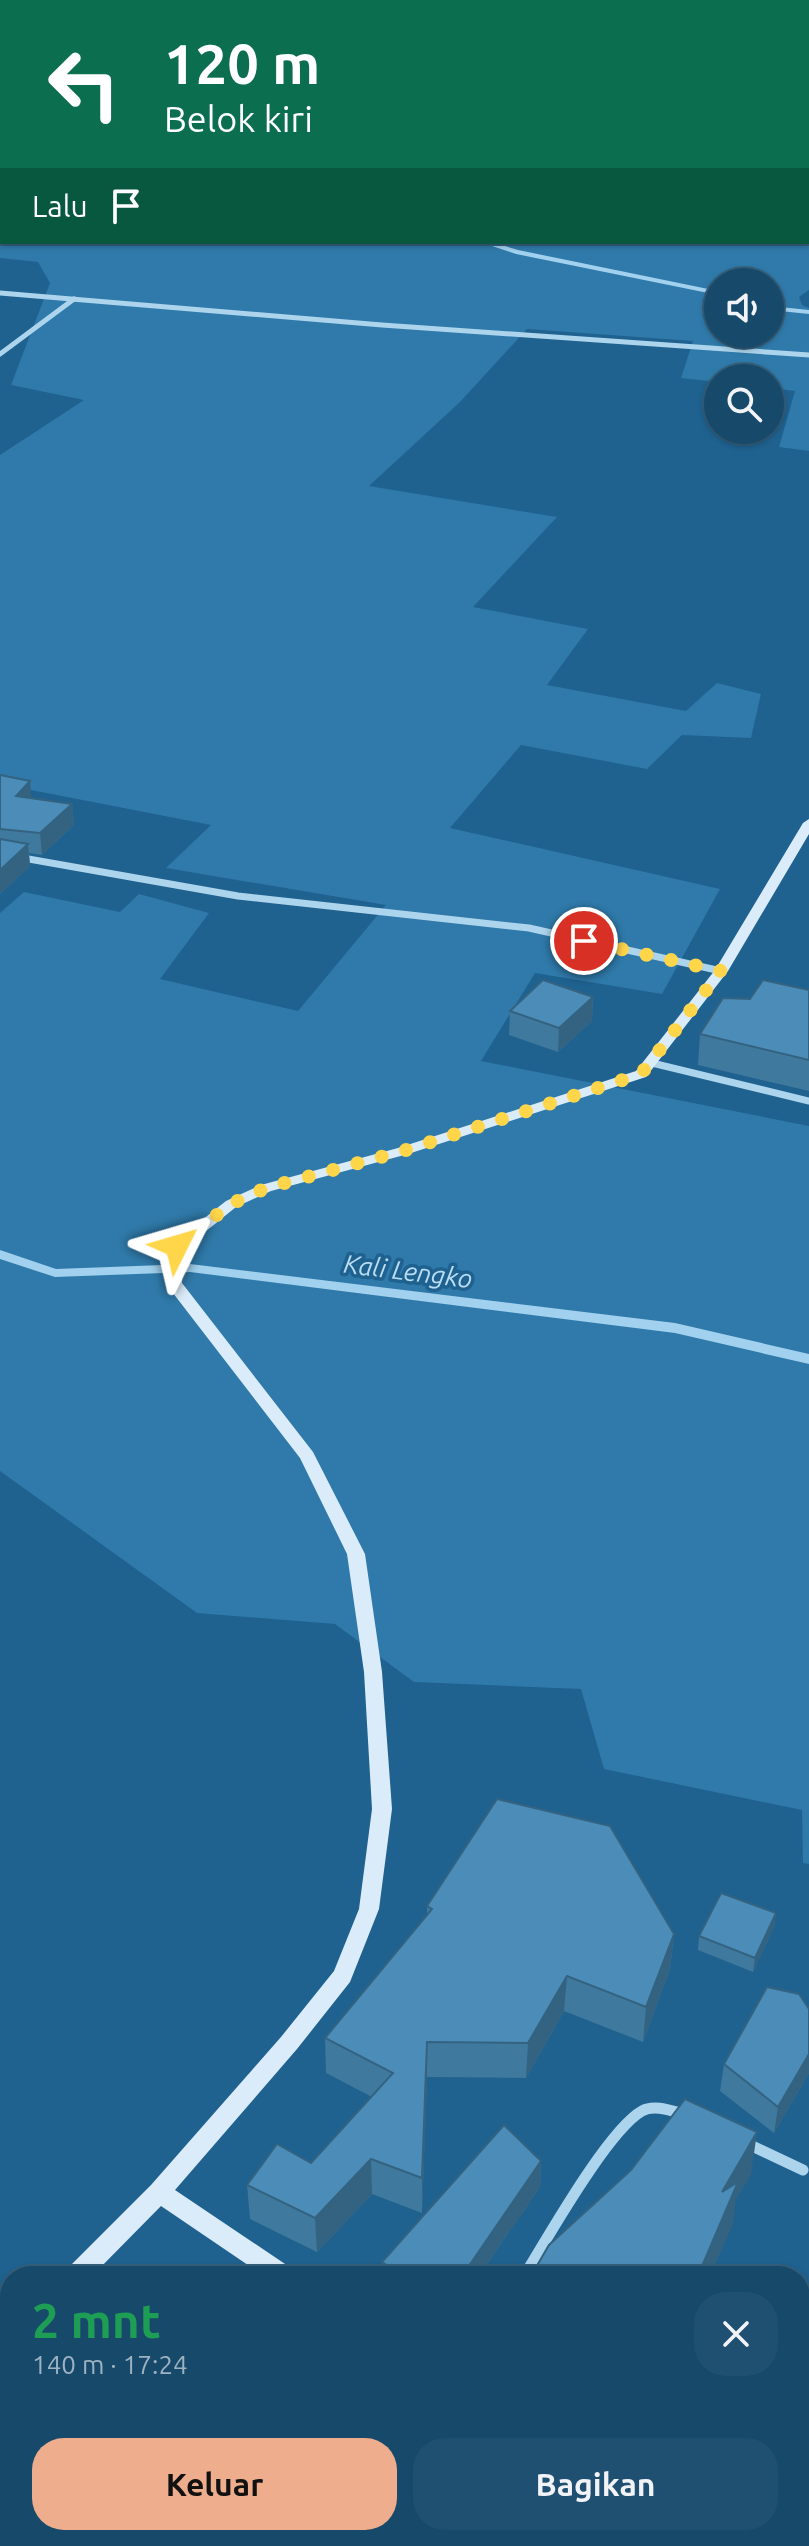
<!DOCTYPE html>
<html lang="id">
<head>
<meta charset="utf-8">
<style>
	:root { --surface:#17496b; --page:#205071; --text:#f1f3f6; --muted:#9eb2c1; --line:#36617e; --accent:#eead8d }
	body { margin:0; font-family:Ubuntu,sans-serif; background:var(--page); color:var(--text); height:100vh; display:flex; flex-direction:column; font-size:30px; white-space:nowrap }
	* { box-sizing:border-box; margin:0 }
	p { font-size:26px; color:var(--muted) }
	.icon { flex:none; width:44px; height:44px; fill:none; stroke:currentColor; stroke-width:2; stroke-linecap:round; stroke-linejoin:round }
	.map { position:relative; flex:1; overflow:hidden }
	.side { position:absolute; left:0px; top:2266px; width:810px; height:280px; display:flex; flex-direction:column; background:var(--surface); border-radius:32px 32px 0 0; box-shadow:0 2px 6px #0004,0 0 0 2px var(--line) }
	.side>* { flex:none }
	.top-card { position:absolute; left:0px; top:0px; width:810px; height:244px; box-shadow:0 2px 6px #0004,0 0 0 2px var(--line); background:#0b6e4f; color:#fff; overflow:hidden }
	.buttons { position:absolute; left:704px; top:268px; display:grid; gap:16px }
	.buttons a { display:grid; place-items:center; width:80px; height:80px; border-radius:50%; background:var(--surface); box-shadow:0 2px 6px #0004,0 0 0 2px var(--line); font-size:40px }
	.pin { position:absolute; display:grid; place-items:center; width:68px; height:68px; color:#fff; margin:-34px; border:4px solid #fff; border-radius:50%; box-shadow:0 2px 8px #0007 }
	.me { position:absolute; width:88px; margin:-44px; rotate:50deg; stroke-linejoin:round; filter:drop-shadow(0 0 6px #0008) }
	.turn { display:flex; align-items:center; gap:28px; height:168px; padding:0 32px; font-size:36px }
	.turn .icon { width:104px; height:104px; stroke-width:2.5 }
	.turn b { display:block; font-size:56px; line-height:68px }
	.then { display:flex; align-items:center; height:76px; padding:0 32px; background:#0003; gap:16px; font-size:30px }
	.round { display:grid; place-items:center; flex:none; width:84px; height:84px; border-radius:32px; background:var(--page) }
	.overview { display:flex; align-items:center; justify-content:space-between; height:136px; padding:0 32px }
	h1 { font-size:48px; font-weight:700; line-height:60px; color:#1e9e55 }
	.button { display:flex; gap:16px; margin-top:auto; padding:16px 32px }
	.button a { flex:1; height:92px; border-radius:32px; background:var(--accent); color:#111; font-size:32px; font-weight:700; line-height:92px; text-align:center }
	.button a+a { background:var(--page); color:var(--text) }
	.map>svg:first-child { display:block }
	.green { fill:#2f7aaa; fill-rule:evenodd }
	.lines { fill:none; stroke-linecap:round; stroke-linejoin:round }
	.stream { fill:#a1d1ee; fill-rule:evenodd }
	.lane { stroke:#add4ed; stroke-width:3 }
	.street-far3 { stroke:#add4ed; stroke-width:4 }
	.street-far2 { stroke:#add4ed; stroke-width:5 }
	.street-far1 { stroke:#add4ed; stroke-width:7 }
	.street { stroke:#add4ed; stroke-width:11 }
	.secondary { fill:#daecf9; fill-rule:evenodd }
	.wall { fill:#40799e }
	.shaded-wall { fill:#346381 }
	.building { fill:#4b8db8; stroke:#346381; stroke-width:2 }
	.route { stroke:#ffd54a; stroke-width:14; stroke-dasharray:0 25.2 }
	.labels { text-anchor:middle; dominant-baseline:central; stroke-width:7; stroke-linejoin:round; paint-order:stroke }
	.water-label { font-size:26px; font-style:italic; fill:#b9ddf4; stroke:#1f618f }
</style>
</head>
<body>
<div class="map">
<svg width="809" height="2546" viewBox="0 0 809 2546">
	<rect width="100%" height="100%" fill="#1f618f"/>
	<!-- green -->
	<path class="green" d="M 0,179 L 2,242 L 808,242 L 809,206 L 809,290 L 799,297 L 802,305 L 809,308 L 809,451 L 779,447 L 795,391 L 770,388 L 770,378 L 718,378 L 718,382 L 681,378 L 693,341 L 527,329 L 460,402 L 369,486 L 557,517 L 473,607 L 588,629 L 547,685 L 686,711 L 717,683 L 761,694 L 751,738 L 682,735 L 647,769 L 521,745 L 450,828 L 720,889 L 662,994 L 535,973 L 481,1061 L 809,1126 L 809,1864 L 803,1863 L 802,1810 L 604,1769 L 581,1689 L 414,1682 L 335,1624 L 197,1613 L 0,1471 L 0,913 L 24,892 L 120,912 L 139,894 L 209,913 L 160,979 L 298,1011 L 386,905 L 166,868 L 211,825 L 0,784 L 0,455 L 84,400 L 11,385 L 50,283 L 38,262 L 0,258 ZM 718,282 L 770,282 L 770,334 L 718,334 Z"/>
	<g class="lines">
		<!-- stream -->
		<g class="stream">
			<rect x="0" y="190" width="2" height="4"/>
			<path d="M 480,242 L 492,242 L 518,250 L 718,291 L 718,295 L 516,254 Z"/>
			<path d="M 770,306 L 809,310 L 809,314 L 770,310 Z"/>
			<path d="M 0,1250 L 56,1269 L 190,1264 L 675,1323 L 809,1354 L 809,1364 L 675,1333 L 190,1272 L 55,1277 L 0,1259 Z"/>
		</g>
		<!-- lane -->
		<path class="lane" d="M 525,2 L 528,0"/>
		<!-- street-far3 -->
		<path class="street-far3" d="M 337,2 L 341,0"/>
		<!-- street-far2 -->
		<g class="street-far2">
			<path d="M 0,293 L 382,325 L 809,355"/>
			<path d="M 0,354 L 74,299"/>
		</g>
		<!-- street-far1 -->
		<g class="street-far1">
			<path d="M 0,854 L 238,896 L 529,928 L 721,971"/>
			<path d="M 652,1063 L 809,1101"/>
		</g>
		<!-- street -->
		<g class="street">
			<path d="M 748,2144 L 803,2170"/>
			<path d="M 524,2276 C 547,2239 608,2130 642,2111 C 654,2104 672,2111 684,2114"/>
			<path d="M 501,2546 L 511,2536"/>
		</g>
		<!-- secondary -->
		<g class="secondary">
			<path d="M 809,819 L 809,834 L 728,971 L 646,1077 L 408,1154 L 271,1191 L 236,1207 L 185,1248 L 182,1283 L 313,1452 L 365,1554 L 382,1672 L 392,1809 L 379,1909 L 350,1982 L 297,2049 L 175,2190 L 291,2268 L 295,2276 L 264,2276 L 161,2206 L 92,2276 L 64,2276 L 68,2268 L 151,2185 L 281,2037 L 334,1971 L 359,1909 L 372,1809 L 364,1672 L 347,1554 L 300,1458 L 166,1284 L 169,1246 L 226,1201 L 261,1185 L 398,1148 L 636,1071 L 715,970 L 803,823 Z"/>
			<path d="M 10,2328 L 10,2354 L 0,2359 L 0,2333 Z"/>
			<path d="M 665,2536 L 701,2536 L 707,2546 L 671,2546 Z"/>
		</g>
	</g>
	<!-- wall -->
	<g class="wall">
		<path d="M 2,13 L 2,75 L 0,75 L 0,14 Z"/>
		<path d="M 0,775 L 32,798 L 72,804 L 74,825 L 42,855 L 29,853 L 30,866 L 0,894 Z"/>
		<path d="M 809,990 L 809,1091 L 698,1065 L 700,1034 L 750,999 Z"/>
		<path d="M 593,997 L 592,1021 L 558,1052 L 509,1035 L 510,1011 Z"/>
		<path d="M 427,1906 L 674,1934 L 670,1969 L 643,2042 L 564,2011 L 526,2078 L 427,2077 L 422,2213 L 372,2194 L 317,2252 L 250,2219 L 247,2185 L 311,2163 L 372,2097 L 326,2073 L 325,2038 L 427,1916 Z"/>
		<path d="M 776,1913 L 774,1927 L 753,1972 L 698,1950 L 699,1936 Z"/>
		<path d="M 809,2009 L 809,2073 L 774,2133 L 720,2091 L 724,2064 Z"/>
		<path d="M 541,2161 L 540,2187 L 479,2276 L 382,2276 L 382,2262 Z"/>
		<path d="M 800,2309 L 809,2314 L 809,2546 L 782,2546 L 756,2536 L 800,2536 Z"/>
		<path d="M 50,2536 L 262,2536 L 254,2546 L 56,2546 L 51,2542 Z"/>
	</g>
	<!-- shaded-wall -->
	<g class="shaded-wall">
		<path d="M 305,0 L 330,0 L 326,2 L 301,2 Z"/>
		<path d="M 2,133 L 2,149 L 0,150 L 0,134 Z"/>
		<path d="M 30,781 L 32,802 L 16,796 Z"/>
		<path d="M 72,804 L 74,825 L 42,855 L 40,833 Z"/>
		<path d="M 28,844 L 30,866 L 0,894 L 0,870 Z"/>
		<path d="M 593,997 L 592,1021 L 558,1052 L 559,1028 Z"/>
		<path d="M 776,1913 L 774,1927 L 753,1972 L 755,1958 Z"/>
		<path d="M 674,1934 L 670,1969 L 643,2042 L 646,2007 Z"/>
		<path d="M 567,1976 L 564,2011 L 526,2078 L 528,2043 Z"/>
		<path d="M 427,2042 L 427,2077 L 422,2213 L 422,2178 Z"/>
		<path d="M 809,2054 L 809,2073 L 774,2133 L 778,2107 Z"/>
		<path d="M 757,2132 L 751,2175 L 736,2200 L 733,2224 L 710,2276 L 698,2276 L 722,2192 Z"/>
		<path d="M 371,2159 L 372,2194 L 317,2252 L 315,2218 Z"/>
		<path d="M 541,2161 L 540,2187 L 479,2276 L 462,2276 Z"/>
		<path d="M 809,2531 L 809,2546 L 806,2546 Z"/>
		<path d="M 238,2536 L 262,2536 L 254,2546 L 229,2546 Z"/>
		<path d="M 428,2536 L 458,2536 L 448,2546 L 418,2546 Z"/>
	</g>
	<!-- building -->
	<g class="building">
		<path d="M 48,0 L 305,0 L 301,2 L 44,2 Z"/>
		<path d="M 2,13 L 2,63 L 0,62 L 0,14 Z"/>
		<path d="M 0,120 L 2,121 L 2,133 L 0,134 Z"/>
		<path d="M 0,775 L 30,781 L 16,796 L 72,804 L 40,833 L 0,829 Z"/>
		<path d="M 0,839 L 28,844 L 0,870 Z"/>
		<path d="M 543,980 L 593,997 L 559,1028 L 510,1011 Z"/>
		<path d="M 763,980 L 809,990 L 809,1060 L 700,1034 L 723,998 L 750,999 Z"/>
		<path d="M 497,1799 L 610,1826 L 674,1934 L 646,2007 L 567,1976 L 528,2043 L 427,2042 L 422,2178 L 371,2159 L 315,2218 L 247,2185 L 277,2144 L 311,2163 L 393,2073 L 325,2038 L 432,1909 L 427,1906 Z"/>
		<path d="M 721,1893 L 776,1913 L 755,1958 L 699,1936 Z"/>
		<path d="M 767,1987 L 799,1994 L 809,2009 L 809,2054 L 778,2107 L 724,2064 Z"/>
		<path d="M 685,2099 L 757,2132 L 722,2192 L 738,2182 L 699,2273 L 702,2276 L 531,2276 L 549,2245 L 631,2170 Z"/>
		<path d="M 504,2125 L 541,2161 L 462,2276 L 403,2276 L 382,2262 Z"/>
		<path d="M 197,2268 L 208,2276 L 191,2276 Z"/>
		<path d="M 800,2309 L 809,2314 L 809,2513 L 800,2510 Z"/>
		<path d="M 71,2536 L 238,2536 L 229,2546 L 85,2546 Z"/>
		<path d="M 318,2536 L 428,2536 L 418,2546 L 304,2546 L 305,2541 Z"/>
		<path d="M 556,2536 L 606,2536 L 621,2546 L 546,2546 Z"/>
	</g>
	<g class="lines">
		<!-- route -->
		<path class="route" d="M 177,1246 L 231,1204 L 266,1188 L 403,1151 L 641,1074 L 721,971 L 584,941"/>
	</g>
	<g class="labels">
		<!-- water labels -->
		<g class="water-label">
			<text transform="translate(408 1271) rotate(7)">Kali Lengko</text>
		</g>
	</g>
</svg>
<div class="buttons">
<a><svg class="icon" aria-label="sound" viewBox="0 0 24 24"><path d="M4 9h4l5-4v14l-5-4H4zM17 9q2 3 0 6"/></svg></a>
<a><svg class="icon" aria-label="search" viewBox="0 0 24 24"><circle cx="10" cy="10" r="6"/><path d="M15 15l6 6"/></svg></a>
</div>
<div class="pin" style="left:584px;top:941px;background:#d93025"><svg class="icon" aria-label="arrive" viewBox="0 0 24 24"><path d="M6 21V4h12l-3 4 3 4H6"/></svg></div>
<svg class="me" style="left:177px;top:1246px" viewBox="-20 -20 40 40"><path d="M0-17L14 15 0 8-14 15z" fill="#ffd54a" stroke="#fff" stroke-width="4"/></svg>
<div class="top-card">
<div class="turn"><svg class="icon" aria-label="left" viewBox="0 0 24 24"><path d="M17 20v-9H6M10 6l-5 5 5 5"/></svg><div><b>120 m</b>Belok kiri</div></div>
<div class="then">Lalu<svg class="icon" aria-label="arrive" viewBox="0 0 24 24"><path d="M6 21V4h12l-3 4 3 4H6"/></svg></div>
</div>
<section class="side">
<div class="overview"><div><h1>2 mnt</h1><p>140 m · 17:24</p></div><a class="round"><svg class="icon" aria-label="close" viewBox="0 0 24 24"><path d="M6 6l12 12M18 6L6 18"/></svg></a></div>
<div class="button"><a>Keluar</a><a>Bagikan</a></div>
</section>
</div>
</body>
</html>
